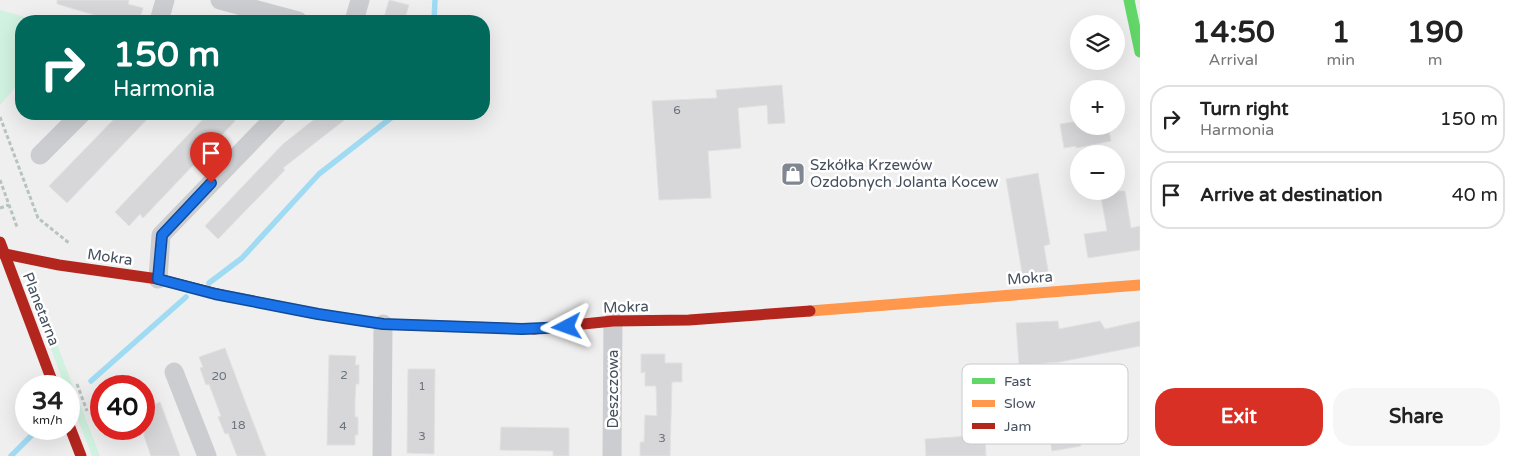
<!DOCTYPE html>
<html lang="en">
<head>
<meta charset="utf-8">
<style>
	:root { --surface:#fff; --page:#f6f6f6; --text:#222; --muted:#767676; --line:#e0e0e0; --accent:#d93025 }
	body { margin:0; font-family:"Varela Round",sans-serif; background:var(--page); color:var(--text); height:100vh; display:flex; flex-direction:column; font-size:19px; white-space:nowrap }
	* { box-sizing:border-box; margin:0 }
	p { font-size:16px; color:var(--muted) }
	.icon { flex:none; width:28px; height:28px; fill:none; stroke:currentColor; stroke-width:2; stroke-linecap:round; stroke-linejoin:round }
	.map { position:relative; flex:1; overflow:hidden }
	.drawer { display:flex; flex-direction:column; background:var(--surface); width:375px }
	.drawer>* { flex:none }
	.guide { position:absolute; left:15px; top:15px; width:475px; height:105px; border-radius:20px; box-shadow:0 5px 20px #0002; background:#00695c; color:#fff; overflow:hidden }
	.controls { position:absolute; left:1070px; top:15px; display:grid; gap:10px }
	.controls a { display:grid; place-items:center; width:55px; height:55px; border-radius:50%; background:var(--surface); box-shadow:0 5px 20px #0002; font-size:25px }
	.speed { position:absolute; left:15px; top:375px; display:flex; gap:10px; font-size:25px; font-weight:700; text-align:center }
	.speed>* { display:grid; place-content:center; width:65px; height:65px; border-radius:50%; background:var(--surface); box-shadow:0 5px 20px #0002; line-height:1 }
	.speed small { font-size:12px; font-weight:400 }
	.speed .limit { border:8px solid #d22; background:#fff; color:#111 }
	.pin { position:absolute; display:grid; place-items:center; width:42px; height:42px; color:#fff; margin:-51px -21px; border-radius:50% 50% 50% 0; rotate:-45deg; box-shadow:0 0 5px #0007 }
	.pin .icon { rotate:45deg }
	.me { position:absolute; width:55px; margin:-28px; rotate:266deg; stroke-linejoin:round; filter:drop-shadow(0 0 4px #0008) }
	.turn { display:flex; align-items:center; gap:18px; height:105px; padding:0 15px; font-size:22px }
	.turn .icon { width:65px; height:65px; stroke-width:2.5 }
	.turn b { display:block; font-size:35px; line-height:42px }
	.eta { display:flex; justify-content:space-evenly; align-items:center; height:85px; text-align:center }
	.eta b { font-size:30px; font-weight:800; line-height:35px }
	.cta { display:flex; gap:10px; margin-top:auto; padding:10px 15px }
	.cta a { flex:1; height:58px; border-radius:20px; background:var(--accent); color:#fff; font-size:20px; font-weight:800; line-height:58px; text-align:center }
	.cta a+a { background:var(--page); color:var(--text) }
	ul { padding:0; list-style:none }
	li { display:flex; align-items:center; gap:15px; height:68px; margin:0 10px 8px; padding:0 5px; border:2px solid var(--line); border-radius:20px }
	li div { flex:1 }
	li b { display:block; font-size:19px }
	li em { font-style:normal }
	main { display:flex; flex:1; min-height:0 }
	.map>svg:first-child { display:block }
	.green { fill:#d1f2e0 }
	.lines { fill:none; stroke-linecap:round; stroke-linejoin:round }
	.stream { stroke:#a0dbf4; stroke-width:5.5 }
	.building { fill:#d7d7d9; stroke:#e1e1e2 }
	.path { stroke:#b6c4c1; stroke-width:3; stroke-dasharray:4 2.5; stroke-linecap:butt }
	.street { stroke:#cbcdd0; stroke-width:19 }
	.fast { stroke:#63d668; stroke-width:11 }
	.slow { stroke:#ff974d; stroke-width:11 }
	.jam { stroke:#b3261e; stroke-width:11 }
	.route-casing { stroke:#114b97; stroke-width:12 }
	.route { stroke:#1a73e8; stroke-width:9 }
	.labels { text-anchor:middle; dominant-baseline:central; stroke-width:5; stroke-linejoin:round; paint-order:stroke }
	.number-label { font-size:12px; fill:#6a727e }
	.poi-label { font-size:15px; fill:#444f5e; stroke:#fff; text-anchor:start }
	.street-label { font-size:15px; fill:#444f5e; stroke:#fff }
	.key { fill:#fff; stroke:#c7cacf; stroke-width:1 }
	.key-label { font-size:14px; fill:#444f5e }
</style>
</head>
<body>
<main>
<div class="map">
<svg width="1140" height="456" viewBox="0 0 1140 456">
	<rect width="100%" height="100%" fill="#f0efef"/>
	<!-- green -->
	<g class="green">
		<path d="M 0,10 L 39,21 L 21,21 L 21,81 L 0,105 Z"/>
		<path d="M 42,309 L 45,313 L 100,456 L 92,456 L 69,396 L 69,386 L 65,386 L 36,310 Z"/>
	</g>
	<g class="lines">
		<!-- stream -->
		<g class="stream">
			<path d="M 434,21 L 435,0"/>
			<path d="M 209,283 L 242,258 L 319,174 L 396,114"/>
			<path d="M 91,381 L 186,297"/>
			<path d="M 11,456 L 34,433"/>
		</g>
	</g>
	<!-- building -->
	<g class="building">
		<path d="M 57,0 L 129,0 L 128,4 L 143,8 L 139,21 L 115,21 L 57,4 Z"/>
		<path d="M 389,0 L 409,5 L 404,21 L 383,21 Z"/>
		<path d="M 782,85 L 785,123 L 768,124 L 767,105 L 738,108 L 741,148 L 708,151 L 711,198 L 659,200 L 652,101 L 717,98 L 716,90 Z"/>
		<path d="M 119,114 L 152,114 L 67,203 L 49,186 Z"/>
		<path d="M 208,114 L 227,114 L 235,121 L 143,218 L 140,214 L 129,226 L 115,212 Z"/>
		<path d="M 321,114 L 352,114 L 283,168 L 285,170 L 218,239 L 205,226 L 283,144 Z"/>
		<path d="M 1079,121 L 1079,126 L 1108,126 L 1111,141 L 1076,148 L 1076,146 L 1064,148 L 1060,124 Z"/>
		<path d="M 1038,173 L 1050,244 L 1044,246 L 1049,276 L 1023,278 L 1006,179 Z"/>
		<path d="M 1100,191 L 1125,191 L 1131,228 L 1140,226 L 1140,250 L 1088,258 L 1084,234 L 1107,231 Z"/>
		<path d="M 1058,321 L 1059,329 L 1100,321 L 1105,329 L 1140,321 L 1140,346 L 1060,362 L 1019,365 L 1016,323 Z"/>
		<path d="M 225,348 L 243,396 L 266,456 L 237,456 L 228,433 L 225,434 L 218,417 L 221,416 L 209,384 L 206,385 L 200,368 L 203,367 L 199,357 Z"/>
		<path d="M 641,354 L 665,354 L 665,363 L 682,363 L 682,382 L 672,382 L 670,456 L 640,456 L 640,442 L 644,442 L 645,415 L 657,416 L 656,386 L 645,386 L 645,372 L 641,373 Z"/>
		<path d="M 329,355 L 356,356 L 355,365 L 359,365 L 359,384 L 356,384 L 355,400 L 355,417 L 358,417 L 358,435 L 355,435 L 355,445 L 327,445 Z"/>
		<path d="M 408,369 L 435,369 L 434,454 L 407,453 Z"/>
		<path d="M 160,402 L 172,434 L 180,456 L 151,456 L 144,436 L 144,408 Z"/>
		<path d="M 1077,423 L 1081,446 L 1052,451 L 1048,428 Z"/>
		<path d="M 501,427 L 569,428 L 569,456 L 553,456 L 553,451 L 500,450 Z"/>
		<path d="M 985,435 L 986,456 L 926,456 L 925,439 Z"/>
	</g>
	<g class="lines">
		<!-- path -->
		<g class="path">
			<path d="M 0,117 L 38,218 L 69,243"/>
			<path d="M 0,180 L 17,227"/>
			<path d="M 0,208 L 9,205"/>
			<path d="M 77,384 L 87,411"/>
		</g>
		<!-- street -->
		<g class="street">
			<path d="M 220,0 L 298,21"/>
			<path d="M 159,21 L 165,0"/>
			<path d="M 354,21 L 360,0"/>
			<path d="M 40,155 L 81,114"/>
			<path d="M 158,279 L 161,235 L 278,114"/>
			<path d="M 174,372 L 207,456"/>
			<path d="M 382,456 L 383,324"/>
			<path d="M 612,456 L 613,321"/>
		</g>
		<!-- fast -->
		<path class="fast" d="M 1129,0 L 1140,52"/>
		<!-- slow -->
		<g class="slow">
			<path d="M 222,295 L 318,314 L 383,324 L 534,329"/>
			<path d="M 810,311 L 1140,285"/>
		</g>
		<!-- jam -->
		<g class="jam">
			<path d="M 0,242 L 54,386"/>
			<path d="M 0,253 L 59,265 L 158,279 L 222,295"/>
			<path d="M 534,329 L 613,321 L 689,320 L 810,311"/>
			<path d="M 69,425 L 81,456"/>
		</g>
	</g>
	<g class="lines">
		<!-- route casing -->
		<g class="route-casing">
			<path id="route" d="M 211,183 L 162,235 L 158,279 L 215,294 L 318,314 L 383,324 L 522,329 L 567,327"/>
		</g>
		<!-- route -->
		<use href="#route" class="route"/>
	</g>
	<!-- icons -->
	<defs>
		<g id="shop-square" transform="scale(1.25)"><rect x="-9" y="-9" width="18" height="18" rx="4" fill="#808791" stroke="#fff"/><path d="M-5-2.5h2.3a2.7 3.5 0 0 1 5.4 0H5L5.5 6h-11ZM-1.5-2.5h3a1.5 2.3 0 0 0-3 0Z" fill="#fff"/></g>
	</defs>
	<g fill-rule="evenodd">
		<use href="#shop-square" x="793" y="174"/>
	</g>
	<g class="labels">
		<!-- number labels -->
		<g class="number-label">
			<text x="677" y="110">6</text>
			<text x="344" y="375">2</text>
			<text x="219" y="376">20</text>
			<text x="422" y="386">1</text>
			<text x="238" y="425">18</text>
			<text x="343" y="426">4</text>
			<text x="422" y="436">3</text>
			<text x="662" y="438">3</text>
		</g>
		<!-- poi labels -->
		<g class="poi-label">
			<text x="810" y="165">Szkółka Krzewów<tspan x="810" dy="17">Ozdobnych Jolanta Kocew</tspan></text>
		</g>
		<!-- street labels -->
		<g class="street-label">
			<text transform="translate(110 257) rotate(8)">Mokra</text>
			<text transform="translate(1030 278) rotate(-4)">Mokra</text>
			<text transform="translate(626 307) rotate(-2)">Mokra</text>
			<text transform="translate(41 309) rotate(69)">Planetarna</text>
			<text transform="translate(613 389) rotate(-90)">Deszczowa</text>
		</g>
	</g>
	<!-- legend -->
	<rect x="962" y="364" width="166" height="80" rx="8" class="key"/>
	<rect x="972" y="378" width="23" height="6" fill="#63d668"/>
	<rect x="972" y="400" width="23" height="7" fill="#ff974d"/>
	<rect x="972" y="423" width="23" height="6" fill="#b3261e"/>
	<g class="key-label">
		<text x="1004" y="386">Fast</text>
		<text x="1004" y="408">Slow</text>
		<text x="1004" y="431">Jam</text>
	</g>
</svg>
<div class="controls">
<a><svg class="icon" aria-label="layers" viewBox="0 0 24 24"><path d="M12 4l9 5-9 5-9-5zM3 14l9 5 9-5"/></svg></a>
<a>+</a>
<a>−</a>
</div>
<div class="speed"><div>34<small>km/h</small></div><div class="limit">40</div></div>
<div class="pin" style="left:211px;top:183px;background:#d93025"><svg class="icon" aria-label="arrive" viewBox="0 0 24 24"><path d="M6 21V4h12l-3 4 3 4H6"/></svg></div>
<svg class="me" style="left:567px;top:327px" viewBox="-20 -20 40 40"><path d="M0-17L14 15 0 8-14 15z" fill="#1a73e8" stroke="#fff" stroke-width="4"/></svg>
<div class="guide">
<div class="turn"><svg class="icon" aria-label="right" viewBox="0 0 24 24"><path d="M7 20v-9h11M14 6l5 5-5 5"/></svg><div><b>150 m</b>Harmonia</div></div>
</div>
</div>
<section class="drawer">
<div class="eta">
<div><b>14:50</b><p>Arrival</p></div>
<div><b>1</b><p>min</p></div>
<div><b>190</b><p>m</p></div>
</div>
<ul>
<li><svg class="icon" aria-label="right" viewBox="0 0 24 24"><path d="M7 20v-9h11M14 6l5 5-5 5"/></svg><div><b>Turn right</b><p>Harmonia</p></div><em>150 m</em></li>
<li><svg class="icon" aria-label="arrive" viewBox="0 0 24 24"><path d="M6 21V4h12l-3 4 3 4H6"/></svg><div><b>Arrive at destination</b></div><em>40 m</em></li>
</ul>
<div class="cta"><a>Exit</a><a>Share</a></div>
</section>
</main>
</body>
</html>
